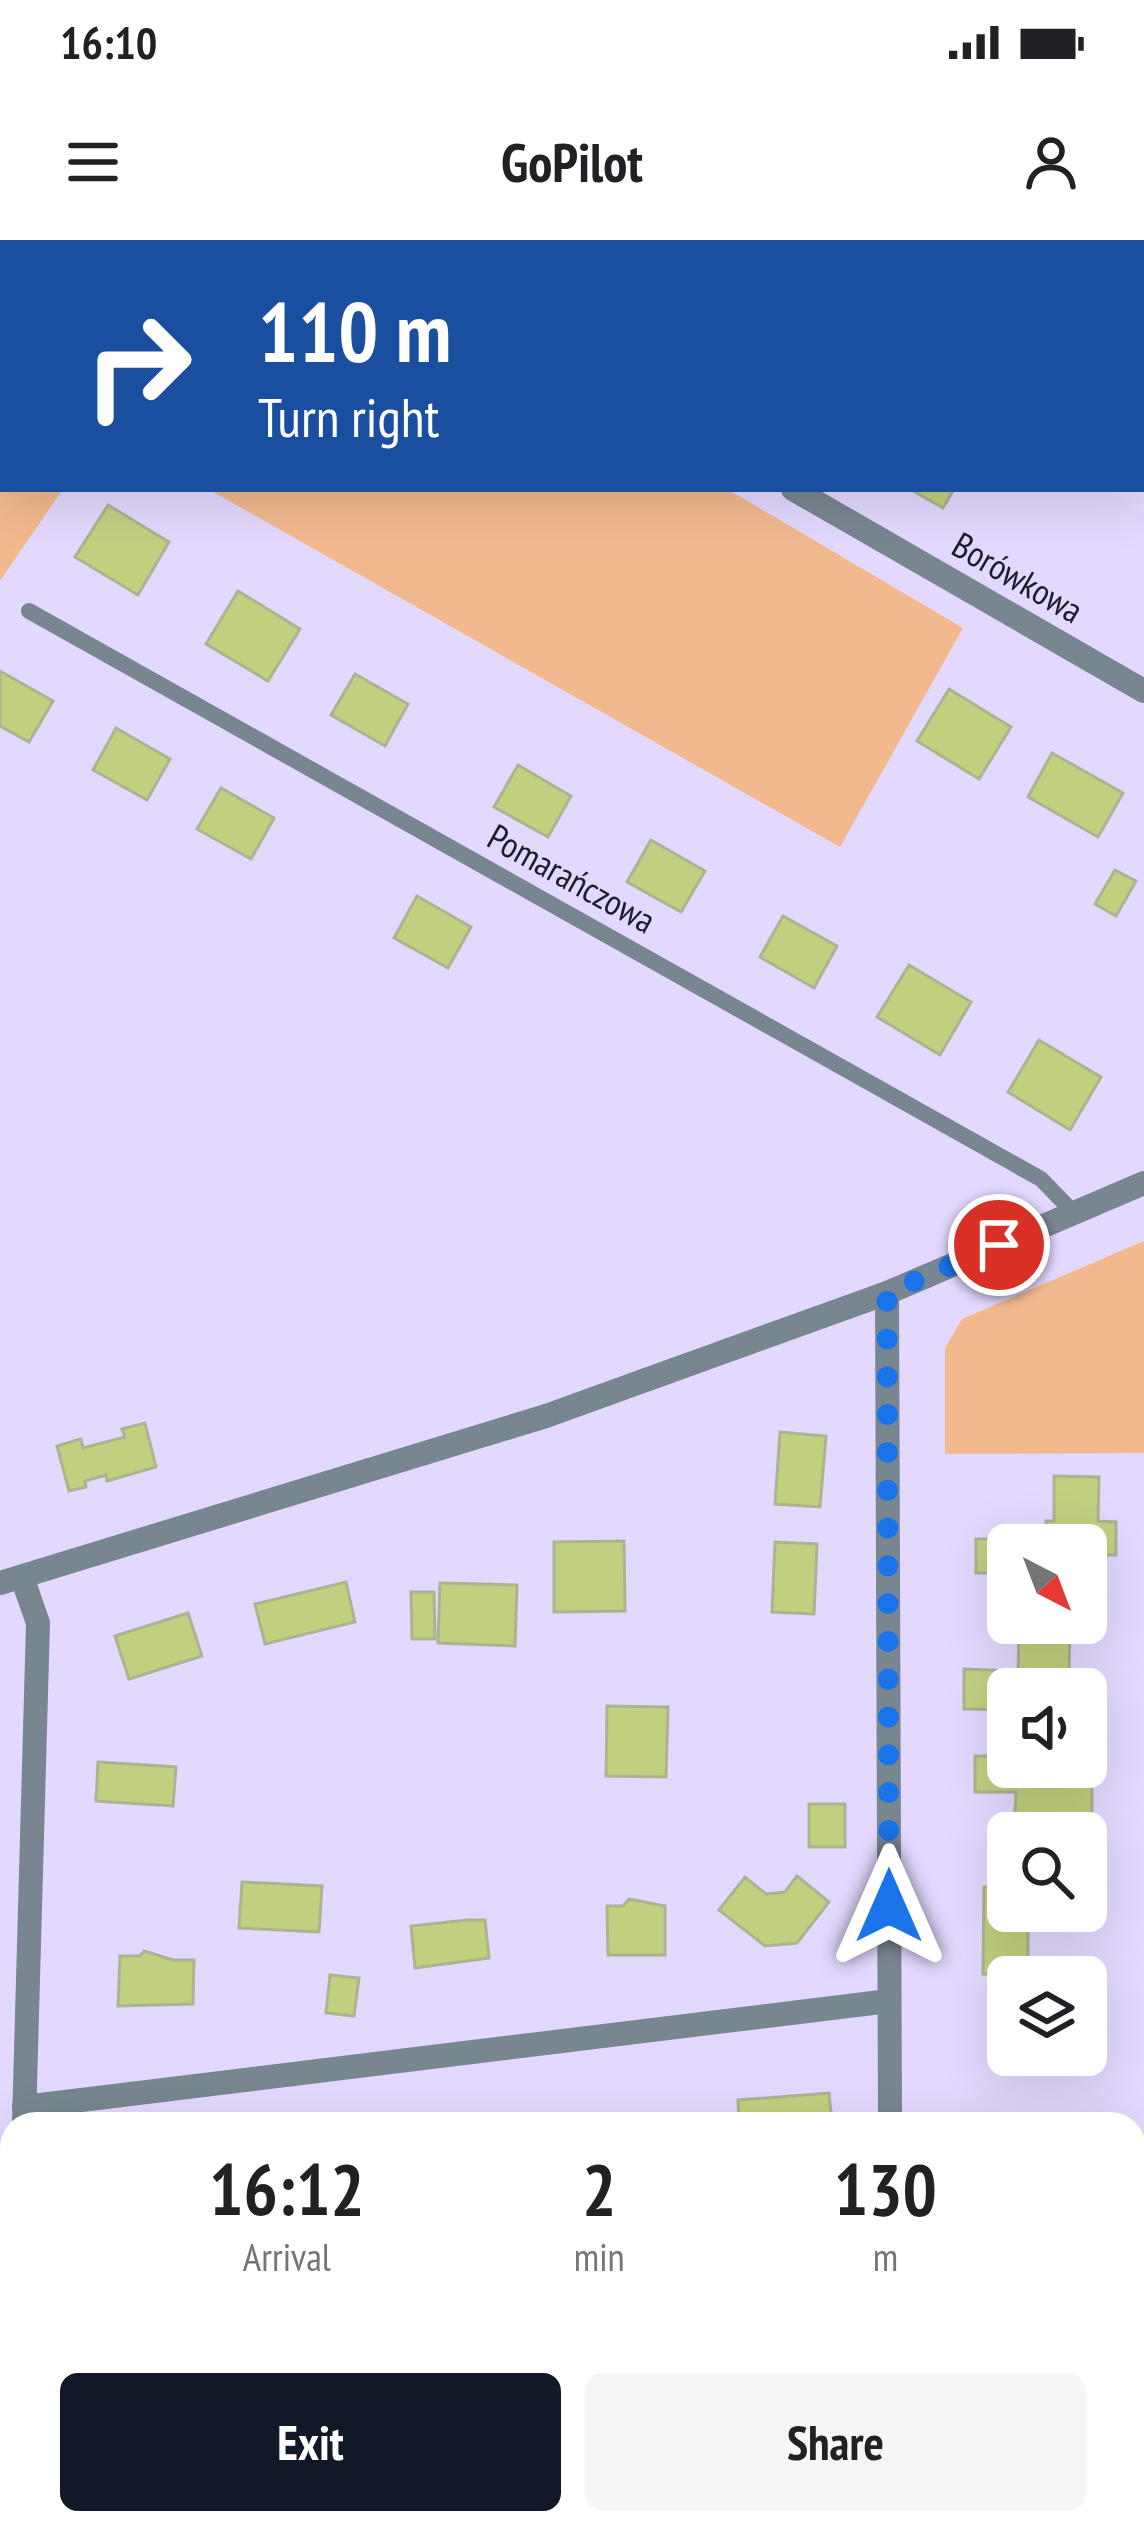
<!DOCTYPE html>
<html lang="en">
<head>
<meta charset="utf-8">
<style>
	:root { --surface:#fff; --page:#f6f6f6; --text:#202124; --muted:#757577; --accent:#111827 }
	body { margin:0; font-family:"PT Sans Narrow",sans-serif; background:var(--page); color:var(--text); height:100vh; display:flex; flex-direction:column; font-size:45px; white-space:nowrap }
	* { box-sizing:border-box; margin:0 }
	p { font-size:39px; color:var(--muted) }
	.icon { flex:none; width:66px; height:66px; fill:none; stroke:currentColor; stroke-width:2; stroke-linecap:round; stroke-linejoin:round }
	.map { position:relative; flex:1; overflow:hidden }
	.panel { position:absolute; left:0px; top:1872px; width:1146px; height:423px; display:flex; flex-direction:column; background:var(--surface); border-radius:36px 36px 0 0; box-shadow:0 12px 48px #0002 }
	.panel>* { flex:none }
	.top-card { position:absolute; left:0px; top:0px; width:1146px; height:252px; box-shadow:0 12px 48px #0002; background:#1a4fa0; color:#fff; overflow:hidden }
	.needle { width:78px; rotate:138deg }
	.fabs { position:absolute; left:987px; top:1284px; display:grid; gap:24px }
	.fabs a { display:grid; place-items:center; width:120px; height:120px; border-radius:18px; background:var(--surface); box-shadow:0 12px 48px #0002; font-size:60px }
	.pin { position:absolute; display:grid; place-items:center; width:102px; height:102px; color:#fff; margin:-51px; border:6px solid #fff; border-radius:50%; box-shadow:0 3px 12px #0007 }
	.me { position:absolute; width:132px; margin:-66px; rotate:0deg; stroke-linejoin:round; filter:drop-shadow(0 0 9px #0008) }
	.turn { display:flex; align-items:center; gap:42px; height:252px; padding:0 60px; font-size:54px }
	.turn .icon { width:156px; height:156px; stroke-width:2.5 }
	.turn b { display:block; font-size:84px; line-height:102px }
	.eta { display:flex; justify-content:space-evenly; align-items:center; height:204px; text-align:center }
	.eta b { font-size:72px; font-weight:700; line-height:84px }
	.action { display:flex; gap:24px; margin-top:auto; padding:24px 60px }
	.action a { flex:1; height:138px; border-radius:18px; background:var(--accent); color:#fff; font-size:48px; font-weight:700; line-height:138px; text-align:center }
	.action a+a { background:var(--page); color:var(--text) }
	.status { display:flex; justify-content:space-between; align-items:center; height:84px; padding:0 60px; background:var(--surface); direction:ltr }
	.status svg { height:33px; fill:currentColor }
	header { display:flex; justify-content:space-between; align-items:center; height:156px; padding:0 60px; background:var(--surface); font-size:54px; font-weight:700 }
	.map>svg:first-child { display:block }
	.green { fill:#f2b98f }
	.building { fill:#c1d07f; stroke:#acb390; stroke-width:3 }
	.lines { fill:none; stroke-linecap:round; stroke-linejoin:round }
	.service { stroke:#788690; stroke-width:16 }
	.minor { stroke:#788690; stroke-width:24 }
	.route { stroke:#1a73e8; stroke-width:21; stroke-dasharray:0 37.8 }
	.labels { text-anchor:middle; dominant-baseline:central; stroke-width:10; stroke-linejoin:round; paint-order:stroke }
	.street-label { font-size:36px; fill:#1f1c29; stroke:#e3d9fe }
</style>
</head>
<body>
<div class="status"><b>16:10</b><svg viewBox="0 0 49 12"><path d="M0 12V9h3v3zM5 12V6h3v6zM10 12V3h3v9zM15 12V0h3v12zM26 1h20v11H26zM47 4h2v5h-2z"/></svg></div>
<header><svg class="icon" aria-label="menu" viewBox="0 0 24 24"><path d="M4 6h16M4 12h16M4 18h16"/></svg>GoPilot<svg class="icon" aria-label="person" viewBox="0 0 24 24"><circle cx="12" cy="8" r="4"/><path d="M4 21q1-7 8-7t8 7"/></svg></header>
<div class="map">
<svg width="1144" height="2293" viewBox="0 0 1144 2293">
	<rect width="100%" height="100%" fill="#e3d9fe"/>
	<!-- green -->
	<g class="green">
		<path d="M 0,0 L 577,0 L 3,3 L 3,249 L 63,249 L 0,341 Z"/>
		<path d="M 208,249 L 727,249 L 963,388 L 840,607 Z"/>
		<path d="M 1144,1001 L 1144,1213 L 945,1214 L 945,1108 L 962,1079 Z"/>
	</g>
	<!-- building -->
	<g class="building">
		<path d="M 910,249 L 954,249 L 943,268 Z"/>
		<path d="M 108,265 L 169,302 L 138,355 L 75,317 Z"/>
		<path d="M 238,351 L 300,389 L 268,441 L 206,404 Z"/>
		<path d="M 0,431 L 53,461 L 29,502 L 0,486 Z"/>
		<path d="M 355,434 L 408,464 L 385,506 L 331,475 Z"/>
		<path d="M 949,449 L 1011,487 L 979,539 L 917,501 Z"/>
		<path d="M 116,488 L 170,519 L 147,560 L 93,530 Z"/>
		<path d="M 1052,513 L 1123,553 L 1098,597 L 1028,557 Z"/>
		<path d="M 518,525 L 571,556 L 548,597 L 494,567 Z"/>
		<path d="M 221,548 L 274,578 L 251,619 L 197,589 Z"/>
		<path d="M 651,600 L 705,631 L 681,672 L 627,642 Z"/>
		<path d="M 1115,630 L 1136,641 L 1116,676 L 1095,664 Z"/>
		<path d="M 417,656 L 471,687 L 448,728 L 394,698 Z"/>
		<path d="M 783,676 L 837,706 L 814,748 L 760,717 Z"/>
		<path d="M 909,725 L 971,762 L 940,815 L 877,777 Z"/>
		<path d="M 1039,800 L 1101,837 L 1070,890 L 1008,852 Z"/>
		<path d="M 145,1183 L 156,1227 L 107,1241 L 106,1235 L 85,1241 L 86,1247 L 69,1251 L 57,1206 L 81,1199 L 83,1208 L 125,1197 L 122,1189 Z"/>
		<path d="M 780,1192 L 826,1196 L 820,1267 L 775,1264 Z"/>
		<path d="M 1054,1236 L 1099,1237 L 1098,1281 L 1116,1282 L 1116,1315 L 1086,1315 L 1086,1305 L 1046,1305 L 1046,1281 L 1054,1281 Z"/>
		<path d="M 976,1299 L 1020,1299 L 1020,1305 L 1008,1305 L 1008,1333 L 976,1333 Z"/>
		<path d="M 624,1301 L 625,1371 L 554,1372 L 554,1302 Z"/>
		<path d="M 775,1302 L 817,1304 L 814,1374 L 772,1372 Z"/>
		<path d="M 346,1342 L 355,1382 L 265,1404 L 255,1364 Z"/>
		<path d="M 440,1343 L 517,1345 L 515,1406 L 438,1403 Z"/>
		<path d="M 411,1352 L 434,1352 L 435,1399 L 412,1399 Z"/>
		<path d="M 188,1373 L 202,1416 L 129,1439 L 115,1396 Z"/>
		<path d="M 1019,1383 L 1070,1383 L 1069,1437 L 1018,1436 Z"/>
		<path d="M 964,1429 L 1011,1431 L 1008,1470 L 964,1469 Z"/>
		<path d="M 607,1466 L 668,1467 L 666,1537 L 606,1536 Z"/>
		<path d="M 975,1516 L 1008,1516 L 1008,1527 L 1017,1528 L 1092,1529 L 1092,1574 L 1070,1574 L 1070,1580 L 1037,1580 L 1036,1574 L 1015,1574 L 1016,1552 L 975,1552 Z"/>
		<path d="M 98,1522 L 176,1527 L 173,1566 L 96,1561 Z"/>
		<rect x="809" y="1564" width="36" height="43"/>
		<path d="M 797,1636 L 829,1662 L 797,1703 L 765,1706 L 719,1670 L 745,1637 L 766,1654 L 785,1652 Z"/>
		<path d="M 242,1642 L 322,1646 L 319,1692 L 239,1688 Z"/>
		<path d="M 984,1647 L 1008,1647 L 1008,1671 L 1028,1671 L 1028,1735 L 983,1734 Z"/>
		<path d="M 629,1659 L 665,1666 L 665,1715 L 608,1715 L 607,1666 L 623,1666 Z"/>
		<path d="M 467,1680 L 485,1680 L 489,1718 L 415,1728 L 411,1686 Z"/>
		<path d="M 144,1711 L 173,1720 L 194,1720 L 193,1764 L 118,1766 L 120,1716 L 140,1716 Z"/>
		<path d="M 330,1735 L 359,1738 L 354,1776 L 326,1773 Z"/>
		<path d="M 829,1853 L 832,1884 L 739,1884 L 738,1860 Z"/>
		<rect x="237" y="2283" width="70" height="10"/>
	</g>
	<g class="lines">
		<!-- service -->
		<path class="service" d="M 29,371 L 1041,939 L 1074,973"/>
		<!-- minor -->
		<g class="minor">
			<path d="M 380,0 L 385,3"/>
			<path d="M 793,249 L 1144,451"/>
			<path d="M 887,1053 L 890,1884"/>
			<path d="M 22,1337 L 38,1383 L 24,1882"/>
			<path d="M 0,1343 L 546,1176 L 887,1053 L 1144,943"/>
			<path d="M 24,1867 L 889,1761"/>
			<path d="M 893,2283 L 893,2293"/>
			<path d="M 22,2293 L 23,2283"/>
		</g>
	</g>
	<g class="lines">
		<!-- route -->
		<path class="route" d="M 889,1666 L 887,1053 L 999,1005"/>
	</g>
	<g class="labels">
		<!-- street labels -->
		<g class="street-label">
			<text transform="translate(1018 337) rotate(30)">Borówkowa</text>
			<text transform="translate(572 638) rotate(29)">Pomarańczowa</text>
		</g>
	</g>
</svg>
<div class="fabs">
<a><svg class="needle" viewBox="-14 -14 28 28"><path d="M0-13l5 13h-10z" fill="#e53935"/><path d="M0 13l5-13h-10z" fill="#757577"/></svg></a>
<a><svg class="icon" aria-label="sound" viewBox="0 0 24 24"><path d="M4 9h4l5-4v14l-5-4H4zM17 9q2 3 0 6"/></svg></a>
<a><svg class="icon" aria-label="search" viewBox="0 0 24 24"><circle cx="10" cy="10" r="6"/><path d="M15 15l6 6"/></svg></a>
<a><svg class="icon" aria-label="layers" viewBox="0 0 24 24"><path d="M12 4l9 5-9 5-9-5zM3 14l9 5 9-5"/></svg></a>
</div>
<div class="pin" style="left:999px;top:1005px;background:#d93025"><svg class="icon" aria-label="arrive" viewBox="0 0 24 24"><path d="M6 21V4h12l-3 4 3 4H6"/></svg></div>
<svg class="me" style="left:889px;top:1666px" viewBox="-20 -20 40 40"><path d="M0-17L14 15 0 8-14 15z" fill="#1a73e8" stroke="#fff" stroke-width="4"/></svg>
<div class="top-card">
<div class="turn"><svg class="icon" aria-label="right" viewBox="0 0 24 24"><path d="M7 20v-9h11M14 6l5 5-5 5"/></svg><div><b>110 m</b>Turn right</div></div>
</div>
<section class="panel">
<div class="eta">
<div><b>16:12</b><p>Arrival</p></div>
<div><b>2</b><p>min</p></div>
<div><b>130</b><p>m</p></div>
</div>
<div class="action"><a>Exit</a><a>Share</a></div>
</section>
</div>
</body>
</html>
